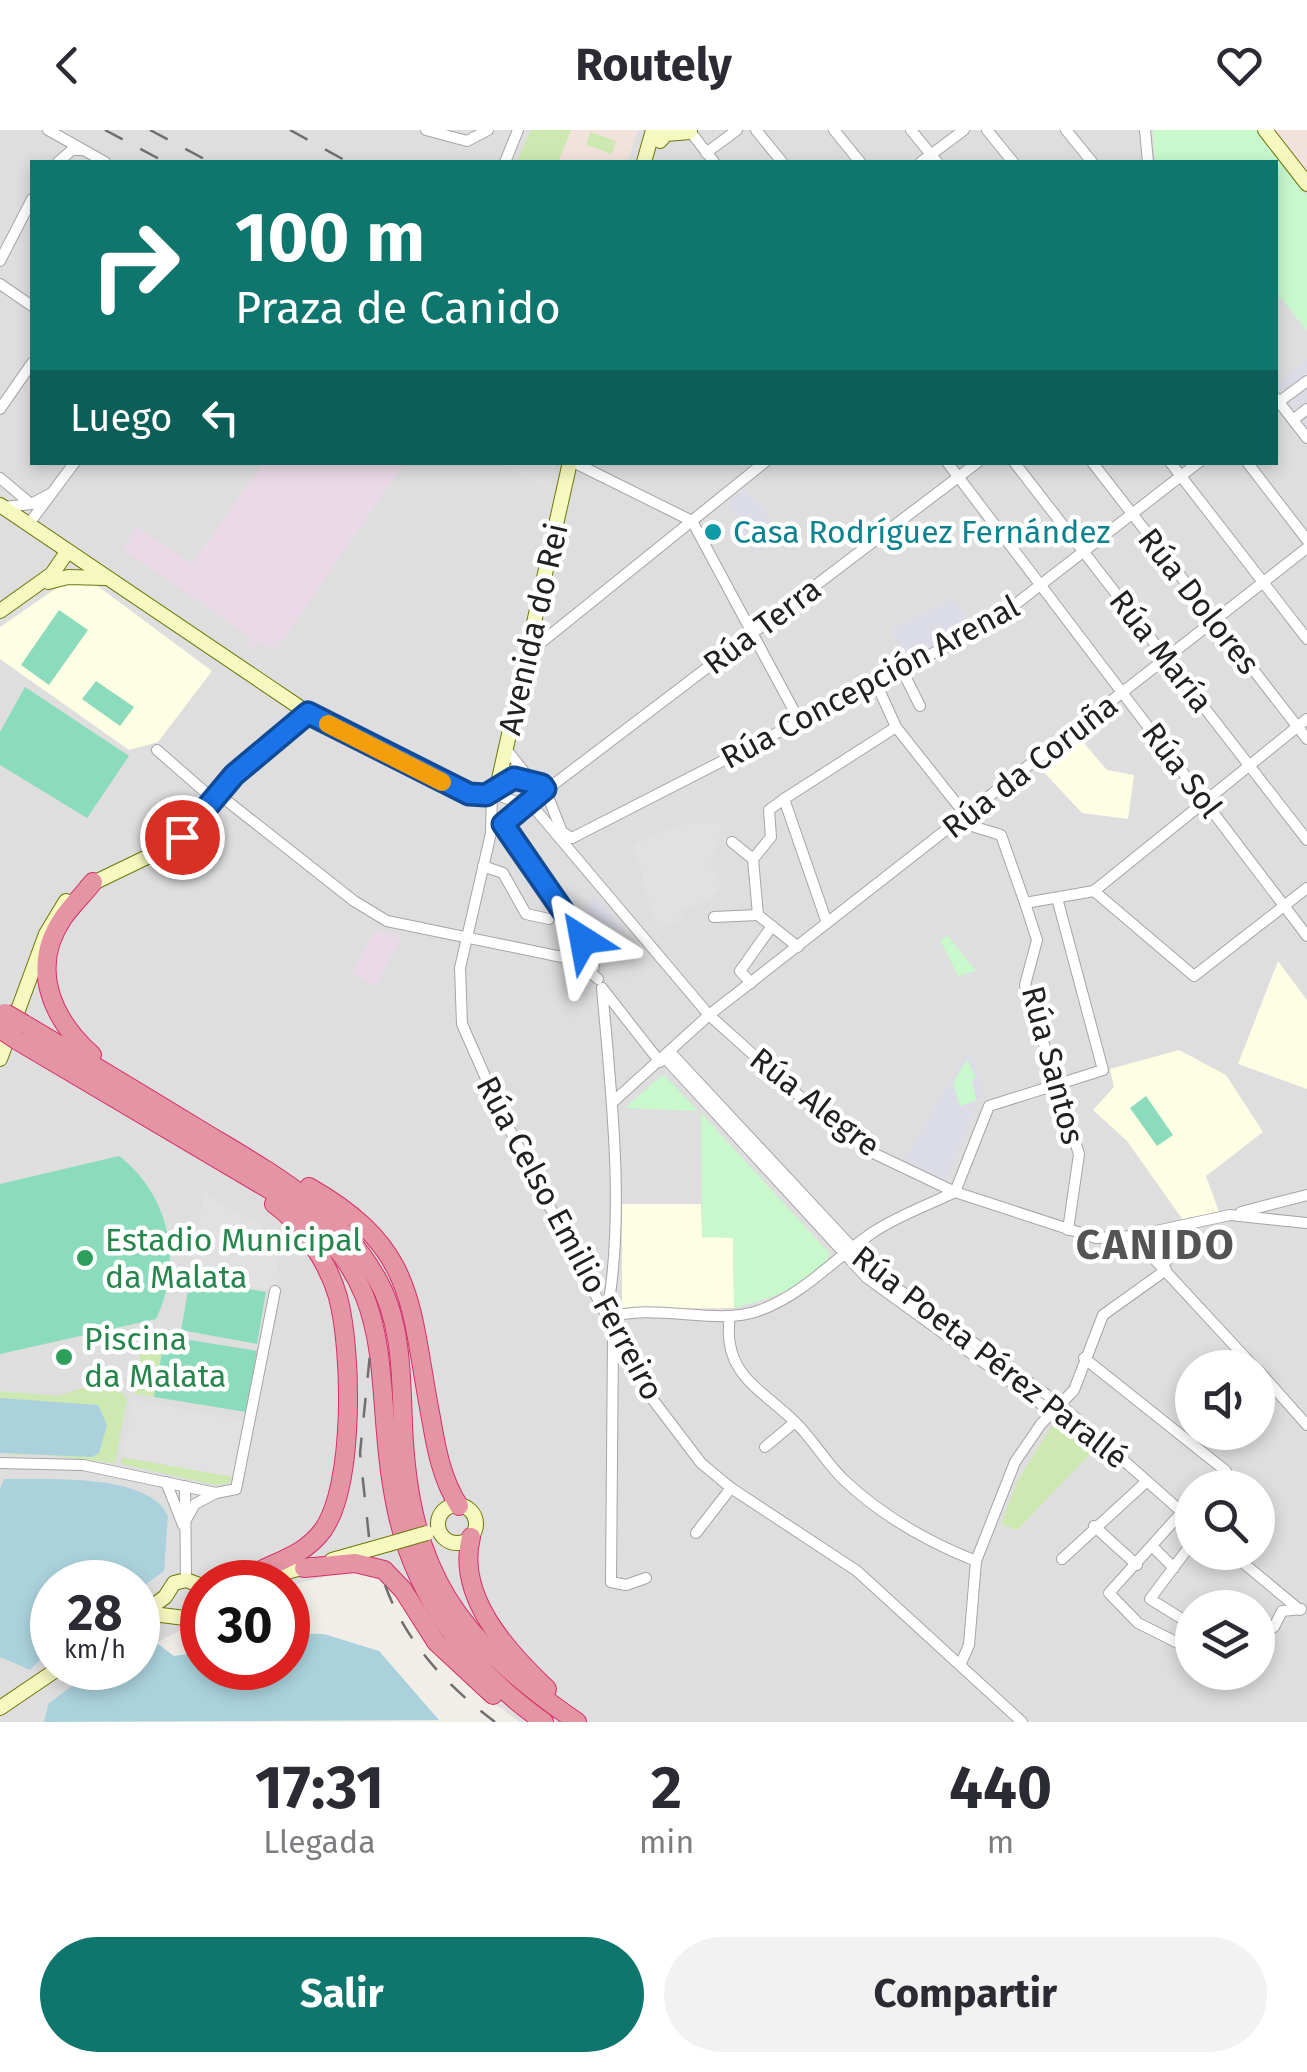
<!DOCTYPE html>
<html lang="es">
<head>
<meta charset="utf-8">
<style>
	:root { --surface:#fff; --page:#f2f2f3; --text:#2b2b33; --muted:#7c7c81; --accent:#0f766e }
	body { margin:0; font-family:"Fira Sans",sans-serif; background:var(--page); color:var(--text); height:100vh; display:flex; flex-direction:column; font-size:38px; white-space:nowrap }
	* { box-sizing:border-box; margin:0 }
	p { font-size:32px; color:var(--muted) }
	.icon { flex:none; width:55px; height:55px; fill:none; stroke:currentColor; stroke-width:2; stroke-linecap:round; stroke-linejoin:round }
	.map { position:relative; height:1592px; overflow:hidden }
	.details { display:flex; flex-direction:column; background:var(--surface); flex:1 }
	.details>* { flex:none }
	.guide { position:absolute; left:30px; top:30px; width:1248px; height:305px; border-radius:0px; box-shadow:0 5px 15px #0003; background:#0f766e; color:#fff; overflow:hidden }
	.tools { position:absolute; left:1175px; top:1220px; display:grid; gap:20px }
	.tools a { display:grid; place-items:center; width:100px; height:100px; border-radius:50%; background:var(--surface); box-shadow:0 5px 15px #0003; font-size:50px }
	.speed { position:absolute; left:30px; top:1430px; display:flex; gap:20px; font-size:50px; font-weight:700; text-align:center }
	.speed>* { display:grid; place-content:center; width:130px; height:130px; border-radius:50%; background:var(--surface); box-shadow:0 5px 15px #0003; line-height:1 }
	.speed small { font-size:25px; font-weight:400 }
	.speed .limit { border:15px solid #d22; background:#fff; color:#111 }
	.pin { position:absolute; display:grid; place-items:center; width:85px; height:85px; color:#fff; margin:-42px; border:5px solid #fff; border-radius:50%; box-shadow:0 2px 10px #0007 }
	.me { position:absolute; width:110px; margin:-55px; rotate:326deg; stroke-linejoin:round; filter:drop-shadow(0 0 8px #0008) }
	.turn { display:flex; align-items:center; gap:35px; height:210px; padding:0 40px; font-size:45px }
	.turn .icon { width:130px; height:130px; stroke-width:2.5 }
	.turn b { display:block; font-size:70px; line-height:85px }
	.then { display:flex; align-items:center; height:95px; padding:0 40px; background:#0003; gap:20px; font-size:38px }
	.eta { display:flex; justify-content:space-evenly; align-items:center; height:170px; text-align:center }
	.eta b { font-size:60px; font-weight:700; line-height:70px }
	.button { display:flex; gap:20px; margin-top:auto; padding:20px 40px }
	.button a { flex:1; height:115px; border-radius:60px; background:var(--accent); color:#fff; font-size:40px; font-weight:700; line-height:115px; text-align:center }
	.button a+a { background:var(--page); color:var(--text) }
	header { display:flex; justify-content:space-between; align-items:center; height:130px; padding:0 40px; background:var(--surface); font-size:45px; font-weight:700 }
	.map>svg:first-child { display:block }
	.residential { fill:#dfdede; fill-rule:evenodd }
	.industrial { fill:#eadae7 }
	.education { fill:#fefee4 }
	.military { fill:#f2e2dc }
	.grass { fill:#cde8b1 }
	.park { fill:#c8f8cb }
	.pitch { fill:#8adcbc }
	.parking { fill:#e1e1e1 }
	.plaza { fill:#dcdce7; fill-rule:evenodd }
	.water { fill:#abd2dc }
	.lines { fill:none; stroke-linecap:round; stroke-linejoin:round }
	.street-casing { stroke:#a5a5a5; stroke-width:12 }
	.secondary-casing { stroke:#6c7709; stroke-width:16 }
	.highway-casing { stroke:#d52f69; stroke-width:20 }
	.street { stroke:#fff; stroke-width:10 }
	.secondary { stroke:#f5f8bf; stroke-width:14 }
	.highway { stroke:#e494a3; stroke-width:18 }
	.rail { stroke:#6f6f6f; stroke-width:2.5; stroke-dasharray:20 20; stroke-linecap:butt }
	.secondary-bridge-casing { stroke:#6c7709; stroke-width:16; stroke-linecap:butt }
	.highway-bridge-casing { stroke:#d52f69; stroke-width:20; stroke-linecap:butt }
	.secondary-bridge { stroke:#f5f8bf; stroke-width:14 }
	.highway-bridge { stroke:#e494a3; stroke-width:18 }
	.route-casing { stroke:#114b97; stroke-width:25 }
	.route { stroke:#1a73e8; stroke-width:18 }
	.slow { stroke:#f59e0b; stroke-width:18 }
	.culture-dot { fill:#0f9aa8; stroke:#fff; stroke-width:4 }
	.leisure-dot { fill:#2e9e5b; stroke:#fff; stroke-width:4 }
	.labels { text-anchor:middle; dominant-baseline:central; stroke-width:9; stroke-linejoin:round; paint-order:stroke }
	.culture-label { font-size:32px; fill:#0d838f; stroke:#fff; text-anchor:start }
	.street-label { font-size:32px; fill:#212121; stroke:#fff }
	.leisure-label { font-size:32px; fill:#27864d; stroke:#fff; text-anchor:start }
	.district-label { font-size:42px; font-weight:bold; letter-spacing:2.5px; fill:#545454; stroke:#fff }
</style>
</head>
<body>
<header><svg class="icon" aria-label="back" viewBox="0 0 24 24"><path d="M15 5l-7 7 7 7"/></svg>Routely<svg class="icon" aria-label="heart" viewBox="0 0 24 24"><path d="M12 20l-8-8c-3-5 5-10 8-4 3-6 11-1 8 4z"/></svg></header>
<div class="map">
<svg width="1307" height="1592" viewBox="0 0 1307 1592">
	<rect width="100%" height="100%" fill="#f1eee8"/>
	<!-- residential -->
	<path class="residential" d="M 0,0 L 1297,0 L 1307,13 L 1307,1592 L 520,1592 L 471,1557 L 398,1458 L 388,1431 L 288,1456 L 288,1452 L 202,1452 L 202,1489 L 138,1522 L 138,1452 L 52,1452 L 52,1538 L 102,1538 L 48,1574 L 44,1592 L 0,1592 ZM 32,32 L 1275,32 L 1275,332 L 32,332 ZM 1192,1238 L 1258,1238 L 1258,1302 L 1192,1302 ZM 1192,1358 L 1258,1358 L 1258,1422 L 1192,1422 ZM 1192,1478 L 1258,1478 L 1258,1542 L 1192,1542 Z"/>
	<!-- industrial -->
	<g class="industrial">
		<path d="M 263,333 L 404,333 L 276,520 L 259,512 L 254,520 L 247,515 L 250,507 L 123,419 L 137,397 L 192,434 Z"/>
		<path d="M 375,800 L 402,806 L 375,856 L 352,844 Z"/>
	</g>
	<!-- education -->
	<g class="education">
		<path d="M 95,454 L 212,541 L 158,612 L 129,620 L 0,529 L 0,497 L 61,455 Z"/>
		<path d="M 1077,605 L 1107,640 L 1134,645 L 1128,689 L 1082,683 L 1038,636 Z"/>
		<path d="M 1278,831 L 1307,870 L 1307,959 L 1238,934 Z"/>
		<path d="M 1179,920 L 1226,945 L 1263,1002 L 1206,1046 L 1219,1082 L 1183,1090 L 1127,1011 L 1093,980 L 1114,957 L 1110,939 Z"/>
		<path d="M 622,1074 L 701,1074 L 702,1107 L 733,1107 L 734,1178 L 622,1179 Z"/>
	</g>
	<!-- military -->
	<g class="military">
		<path d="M 531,0 L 638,0 L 627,32 L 517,32 Z"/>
		<path d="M 1275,0 L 1307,0 L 1307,41 Z"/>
	</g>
	<!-- grass -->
	<g class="grass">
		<path d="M 531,0 L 571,0 L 558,32 L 517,32 Z"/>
		<path d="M 590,2 L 616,11 L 612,24 L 586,15 Z"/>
		<path d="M 157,1203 L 165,1206 L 154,1267 L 134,1264 L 140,1225 Z"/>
		<path d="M 108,1250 L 127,1268 L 115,1333 L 37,1324 L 0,1326 L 34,1321 L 95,1326 L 107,1295 L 96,1275 L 0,1268 L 0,1261 L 58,1266 Z"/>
		<path d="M 1058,1295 L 1091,1323 L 1017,1400 L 1001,1394 L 1018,1350 L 1052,1296 Z"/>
		<path d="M 122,1327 L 234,1347 L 229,1353 L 215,1355 L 121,1334 Z"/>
	</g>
	<!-- park -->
	<g class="park">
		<path d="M 1153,0 L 1256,0 L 1307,66 L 1307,201 L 1275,160 L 1275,32 L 1155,32 Z"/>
		<path d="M 948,806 L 976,841 L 958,846 L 940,810 Z"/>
		<path d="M 967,929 L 971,929 L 976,949 L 972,951 L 977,971 L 959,976 L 953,952 Z"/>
		<path d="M 661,946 L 665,946 L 698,981 L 625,978 Z"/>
		<path d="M 701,983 L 830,1124 C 816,1155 765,1170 734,1178 L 733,1108 L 702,1107 Z"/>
	</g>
	<!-- pitch -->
	<g class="pitch">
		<path d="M 59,480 L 88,500 L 49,555 L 21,535 Z"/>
		<path d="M 96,551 L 134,577 L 120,596 L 82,569 Z"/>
		<path d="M 25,557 L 129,626 L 87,688 L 0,635 L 0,602 Z"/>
		<path d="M 1146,966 L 1173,1005 L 1157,1016 L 1130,978 Z"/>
		<path d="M 119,1026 C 170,1065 183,1133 156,1189 L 0,1224 L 0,1054 Z"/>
		<path d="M 190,1149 L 266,1162 L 257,1214 L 181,1200 Z"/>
		<path d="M 165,1206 L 257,1221 L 246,1282 L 154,1267 Z"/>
	</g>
	<!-- parking -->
	<g class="parking">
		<path d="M 504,333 L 556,333 L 550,361 L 521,345 Z"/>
		<path d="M 685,693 L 722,694 L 711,736 L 722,757 L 710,770 L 681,781 L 683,786 L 677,792 L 657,799 L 633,714 Z"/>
		<path d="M 204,1063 L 259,1094 L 271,1108 L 279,1139 L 279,1162 L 189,1146 Z"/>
		<path d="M 133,1270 L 244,1290 L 234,1347 L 122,1327 Z"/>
	</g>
	<!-- plaza -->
	<g class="plaza">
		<path d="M 1307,229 L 1307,296 L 1301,300 L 1275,267 L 1275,255 Z"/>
		<path d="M 745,358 L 785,407 L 753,423 L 728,372 Z"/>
		<path d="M 952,468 L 974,498 L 908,531 L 891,499 Z"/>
		<path d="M 598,767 L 624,802 L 600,823 L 574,785 Z"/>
		<path d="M 965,925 L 974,928 L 984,967 L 979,968 L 945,1051 L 903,1032 ZM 967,929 L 976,948 L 972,950 L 977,971 L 960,976 L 953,952 Z"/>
		<path d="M 1192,1095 L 1166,1132 L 1140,1108 Z"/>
	</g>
	<!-- water -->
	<g class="water">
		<path d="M 0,1268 L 98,1275 L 107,1295 L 99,1323 L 92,1327 L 0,1323 Z"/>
		<path d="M 4,1349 C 46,1350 148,1342 168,1386 L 164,1441 L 138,1460 L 138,1452 L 52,1452 L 52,1518 L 30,1540 L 0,1527 L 0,1359 Z"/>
		<path d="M 288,1503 L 324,1504 L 379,1521 L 439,1590 L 44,1592 L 48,1574 C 83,1548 92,1538 138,1538 L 138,1522 L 158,1514 L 174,1526 L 202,1522 L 202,1538 L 288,1538 Z"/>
	</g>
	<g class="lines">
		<!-- street casing -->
		<g class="street-casing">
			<g id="street">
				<path d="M 48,0 L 105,32"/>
				<path d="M 426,0 L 467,11 L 488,0"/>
				<path d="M 689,0 L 714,32"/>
				<path d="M 756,0 L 782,32"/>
				<path d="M 834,0 L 860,32"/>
				<path d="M 911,0 L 937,32"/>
				<path d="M 987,0 L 1013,32"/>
				<path d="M 1066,0 L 1092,32"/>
				<path d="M 1145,0 L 1148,32"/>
				<path d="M 706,23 L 737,0"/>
				<path d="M 58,32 L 72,20 L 83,20"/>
				<path d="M 505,32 L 518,0"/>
				<path d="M 921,32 L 964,0"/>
				<path d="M 0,131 L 32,69"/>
				<path d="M 0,154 L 32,176"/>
				<path d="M 1275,267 L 1307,308"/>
				<path d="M 1276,274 L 1307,251"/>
				<path d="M 0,279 L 32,233"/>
				<path d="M 1293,290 L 1307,279"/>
				<path d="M 573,332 L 692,391 L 800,592"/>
				<path d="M 947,332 L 1307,806"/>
				<path d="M 1014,332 L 1307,710"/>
				<path d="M 1092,332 L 1307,609"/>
				<path d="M 1170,332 L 1307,509"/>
				<path d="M 1247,332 L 1307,410"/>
				<path d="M 0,348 L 31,374"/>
				<path d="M 4,377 L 31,374 L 50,364"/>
				<path d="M 28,395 L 75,332"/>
				<path d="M 528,523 L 765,332"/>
				<path d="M 902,540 L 920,576"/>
				<path d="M 876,553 L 896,597 L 975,697 L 1001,705 L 1025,773 L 1094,761 L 1307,589"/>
				<path d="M 506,619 L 530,649"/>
				<path d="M 157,620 L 213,669"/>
				<path d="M 498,658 C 511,646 533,645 545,659"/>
				<path d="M 545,659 L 562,702 L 572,708"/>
				<path d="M 217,663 L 354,771 L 387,791 L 576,830 L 598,849"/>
				<path d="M 492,663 L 491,703 L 460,838 L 462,894 L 502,985 L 644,1258 L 701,1333 L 731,1358 L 857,1441 L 1022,1592"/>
				<path d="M 492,663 L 535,679 L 709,885 L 825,989 L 869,1021 L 955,1062 L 1096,1108 L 1133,1106 L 1230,1085 L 1307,1093"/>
				<path d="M 503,691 L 581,805 L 583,816"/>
				<path d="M 491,702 L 978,332"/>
				<path d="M 572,708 L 990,494 L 1199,332"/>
				<path d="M 732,712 L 753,729"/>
				<path d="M 753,729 L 758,785 L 798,817"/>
				<path d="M 753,729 L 771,707 L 769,680 L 784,669"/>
				<path d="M 483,736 L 503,743 L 526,784 L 549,789"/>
				<path d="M 1094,761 L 1194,846 L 1307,758"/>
				<path d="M 1025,773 L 1037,810 L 1025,855 L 1079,1024 L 1068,1100"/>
				<path d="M 714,787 L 758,785"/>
				<path d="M 827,793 L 784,669 L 896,597"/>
				<path d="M 560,826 L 583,816 L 594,837"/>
				<path d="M 751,853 L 740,841 L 772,796"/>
				<path d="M 602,858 C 611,961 626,1087 606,1188 C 656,1172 714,1196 758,1181 C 803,1165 834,1129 872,1103 C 897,1086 928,1075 955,1062 L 989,976 L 1103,940 L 1057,768"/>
				<path d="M 602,858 L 660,932"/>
				<path d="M 671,923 L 877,1144 L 1061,1275 L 1192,1391"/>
				<path d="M 665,928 L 867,1148 L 1052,1282"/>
				<path d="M 614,971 L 709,885 L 1307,418"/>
				<path d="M 1241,1082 L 1307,1065"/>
				<path d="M 1133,1106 L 1255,1238"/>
				<path d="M 1163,1136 L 1193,1093"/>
				<path d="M 730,1186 C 721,1243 761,1259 794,1291 C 813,1309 826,1333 844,1350 C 882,1386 928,1412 976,1431"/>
				<path d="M 613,1205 L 611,1452 L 626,1455 L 646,1448"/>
				<path d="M 1084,1228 L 1226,1341 L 1229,1358"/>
				<path d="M 1258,1240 L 1307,1295"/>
				<path d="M 765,1317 L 795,1292"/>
				<path d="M 0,1333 L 83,1335 L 216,1363 L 236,1359 L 275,1161"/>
				<path d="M 166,1352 L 183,1395 L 195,1374 L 216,1363"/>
				<path d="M 185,1356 L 186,1450"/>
				<path d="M 1182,1382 L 1109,1463 L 1138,1493 L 1182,1515 L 1192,1500"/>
				<path d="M 1094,1396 L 1137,1435"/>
				<path d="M 696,1403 L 731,1358"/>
				<path d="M 1192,1413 L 1150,1469 L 1192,1495"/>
				<path d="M 1154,1418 L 1174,1438"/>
				<path d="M 1230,1422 L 1300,1480"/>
				<path d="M 1062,1429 L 1146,1352"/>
				<path d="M 1274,1497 L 1282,1481 L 1301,1479"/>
				<path d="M 961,1533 L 969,1515 L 976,1431 L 1015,1332 L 1041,1294 L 1074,1260 L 1103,1185 L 1166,1140"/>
			</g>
		</g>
		<!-- secondary casing -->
		<g class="secondary-casing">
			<g id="secondary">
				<path d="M 1265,0 L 1307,54"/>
				<path d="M 660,11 L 666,4 L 690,2"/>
				<path d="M 644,32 L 653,0"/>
				<path d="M 0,375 L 308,583 L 461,661 L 476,666 L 492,663 L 499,649 L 570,332"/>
				<path d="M 48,452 L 68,447 L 105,448"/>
				<path d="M 0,481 L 52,444 L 67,422"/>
				<path d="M 87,756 L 168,717 L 190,699 L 233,645 L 308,583"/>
				<path d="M 0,929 L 46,804 L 66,771"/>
				<circle cx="457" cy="1394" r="19"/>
				<path d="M 332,1430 L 389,1414"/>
				<path d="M 251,1452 L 312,1435"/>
				<path d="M 145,1483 L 185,1488 L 202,1476"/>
				<path d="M 138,1487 L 165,1467 L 174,1453 L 186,1450 L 202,1456"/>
				<path d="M 0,1578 L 59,1538"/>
			</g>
		</g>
		<!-- highway casing -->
		<g class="highway-casing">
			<g id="highway">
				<path d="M 24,894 C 80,927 136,961 192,995 C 262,1038 335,1074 376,1147 C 402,1191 401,1245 403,1294 C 409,1443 457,1509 577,1592"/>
				<path d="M 18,911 L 277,1064 C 409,1156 369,1245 396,1377 C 414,1467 470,1540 544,1592"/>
				<path d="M 92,925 C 52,889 29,838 63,788 C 72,775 84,764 93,752"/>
				<path d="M 309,1057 C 418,1119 409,1175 431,1288 C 436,1318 442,1350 459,1376"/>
				<path d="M 471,1407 C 456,1467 508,1522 547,1559"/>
				<path d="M 304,1438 L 355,1433 L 384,1440 L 403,1460 L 436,1512 L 493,1565"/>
				<path d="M 240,1452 C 268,1432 301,1430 323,1400 C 355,1354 352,1220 338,1167 C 328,1132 303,1095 274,1074"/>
			</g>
		</g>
		<!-- street -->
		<use href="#street" class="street"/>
		<!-- secondary -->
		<use href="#secondary" class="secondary"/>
		<!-- highway -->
		<use href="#highway" class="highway"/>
		<!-- rail -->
		<g class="rail">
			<path d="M 105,0 L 165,32"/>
			<path d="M 150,0 L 210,32"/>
			<path d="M 290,0 L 348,32"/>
			<path d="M 369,1407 L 360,1323 L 370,1224"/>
			<path d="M 385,1455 C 406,1513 447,1556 495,1592"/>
		</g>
		<!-- secondary-bridge casing -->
		<g class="secondary-bridge-casing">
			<path id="secondary-bridge" d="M 389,1414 L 427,1403"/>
		</g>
		<!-- highway-bridge casing -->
		<g class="highway-bridge-casing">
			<g id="highway-bridge">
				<path d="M 5,883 L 24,894"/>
				<path d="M 0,899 L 18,911"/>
			</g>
		</g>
		<!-- secondary-bridge -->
		<use href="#secondary-bridge" class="secondary-bridge"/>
		<!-- highway-bridge -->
		<use href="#highway-bridge" class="highway-bridge"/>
	</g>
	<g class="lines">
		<!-- route casing -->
		<g class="route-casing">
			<path id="route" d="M 182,707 L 234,645 L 308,583 L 469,664 L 486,665 L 514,648 L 542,655 L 545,659 L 503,694 L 583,810"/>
		</g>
		<!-- route -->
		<use href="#route" class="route"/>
		<!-- slow -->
		<path class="slow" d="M 328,594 L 442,652"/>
	</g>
	<!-- markers -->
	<circle class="culture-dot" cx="713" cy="402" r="10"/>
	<g class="leisure-dot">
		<circle cx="85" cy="1128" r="10"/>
		<circle cx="64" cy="1227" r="10"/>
	</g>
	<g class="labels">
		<!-- culture labels -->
		<g class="culture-label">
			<text x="733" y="402">Casa Rodríguez Fernández</text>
		</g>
		<!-- street labels -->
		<g class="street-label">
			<text transform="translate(1199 471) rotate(52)">Rúa Dolores</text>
			<text transform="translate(762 496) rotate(-37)">Rúa Terra</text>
			<text transform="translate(533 499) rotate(-77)">Avenida do Rei</text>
			<text transform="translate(1161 521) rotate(52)">Rúa María</text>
			<text transform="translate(870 552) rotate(-28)">Rúa Concepción Arenal</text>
			<text transform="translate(1030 636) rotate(-38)">Rúa da Coruña</text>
			<text transform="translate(1182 640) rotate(53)">Rúa Sol</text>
			<text transform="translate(1053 935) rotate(75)">Rúa Santos</text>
			<text transform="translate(815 972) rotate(38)">Rúa Alegre</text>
			<text transform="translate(570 1108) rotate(62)">Rúa Celso Emilio Ferreiro</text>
			<text transform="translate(990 1227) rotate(38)">Rúa Poeta Pérez Parallé</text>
		</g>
		<!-- leisure labels -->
		<g class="leisure-label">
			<text x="105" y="1110">Estadio Municipal<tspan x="105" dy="37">da Malata</tspan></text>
			<text x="84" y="1209">Piscina<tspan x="84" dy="37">da Malata</tspan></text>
		</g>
		<!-- district labels -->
		<g class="district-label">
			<text x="1156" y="1115">CANIDO</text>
		</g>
	</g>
</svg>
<div class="tools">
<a><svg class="icon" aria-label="sound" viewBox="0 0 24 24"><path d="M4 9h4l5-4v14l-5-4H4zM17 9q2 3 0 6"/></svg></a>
<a><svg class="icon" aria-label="search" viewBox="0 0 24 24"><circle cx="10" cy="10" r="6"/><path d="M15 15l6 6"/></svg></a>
<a><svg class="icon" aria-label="layers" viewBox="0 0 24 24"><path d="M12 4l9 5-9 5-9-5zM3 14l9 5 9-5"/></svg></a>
</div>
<div class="speed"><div>28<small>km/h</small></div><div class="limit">30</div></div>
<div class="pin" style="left:182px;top:707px;background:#d93025"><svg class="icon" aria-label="arrive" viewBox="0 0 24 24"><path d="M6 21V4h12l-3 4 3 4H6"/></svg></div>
<svg class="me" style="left:583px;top:810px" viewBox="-20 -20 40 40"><path d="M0-17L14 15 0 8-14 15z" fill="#1a73e8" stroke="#fff" stroke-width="4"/></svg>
<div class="guide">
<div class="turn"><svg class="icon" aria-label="right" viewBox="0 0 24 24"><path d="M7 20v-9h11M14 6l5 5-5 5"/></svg><div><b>100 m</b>Praza de Canido</div></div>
<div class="then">Luego<svg class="icon" aria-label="left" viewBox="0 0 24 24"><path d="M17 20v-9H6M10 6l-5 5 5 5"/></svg></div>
</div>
</div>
<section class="details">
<div class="eta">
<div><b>17:31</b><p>Llegada</p></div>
<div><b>2</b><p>min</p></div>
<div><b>440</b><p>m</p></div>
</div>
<div class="button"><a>Salir</a><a>Compartir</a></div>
</section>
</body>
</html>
